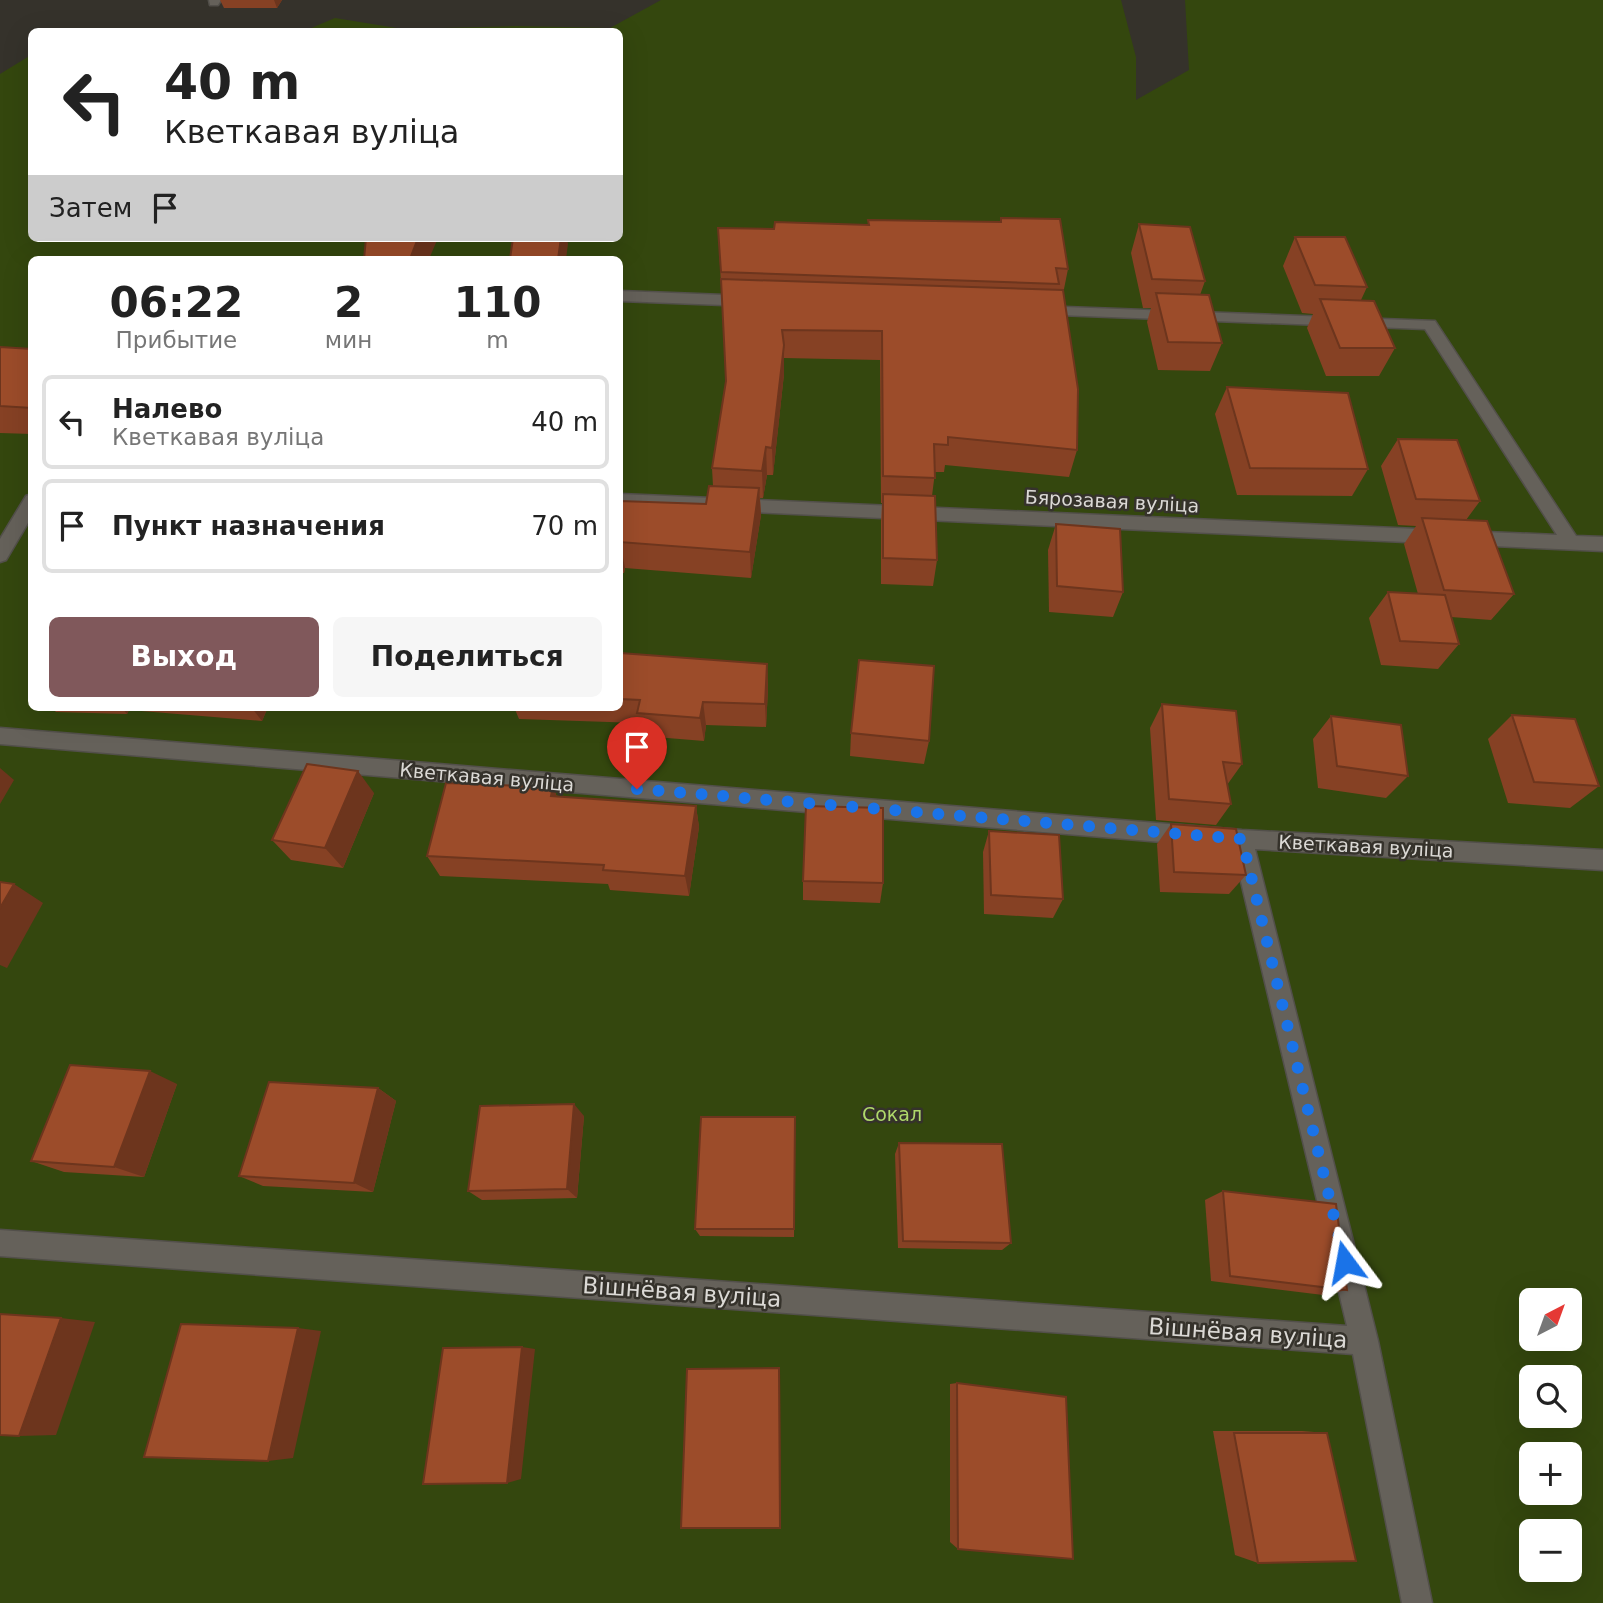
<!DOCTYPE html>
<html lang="ru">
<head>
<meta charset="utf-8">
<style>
	:root { --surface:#fff; --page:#f6f6f6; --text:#222; --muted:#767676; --line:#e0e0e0; --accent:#80585b }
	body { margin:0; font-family:"DejaVu Sans",sans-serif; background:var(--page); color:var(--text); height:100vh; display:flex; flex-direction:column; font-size:26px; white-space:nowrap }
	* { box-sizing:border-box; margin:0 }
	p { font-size:23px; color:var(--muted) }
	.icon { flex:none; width:38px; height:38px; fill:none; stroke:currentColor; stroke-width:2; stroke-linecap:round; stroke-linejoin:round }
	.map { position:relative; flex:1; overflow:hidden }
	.side { position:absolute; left:28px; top:256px; width:595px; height:455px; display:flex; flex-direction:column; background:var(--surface); border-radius:10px; box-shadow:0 7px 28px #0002 }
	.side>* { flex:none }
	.hud { position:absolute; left:28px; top:28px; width:595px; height:214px; border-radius:10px; box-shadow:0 7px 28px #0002; background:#fff; color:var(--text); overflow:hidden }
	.needle { width:46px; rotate:41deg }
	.tools { position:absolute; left:1519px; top:1288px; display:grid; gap:14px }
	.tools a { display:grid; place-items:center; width:63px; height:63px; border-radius:10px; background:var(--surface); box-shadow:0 7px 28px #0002; font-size:35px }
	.pin { position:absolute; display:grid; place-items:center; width:60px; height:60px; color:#fff; margin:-72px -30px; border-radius:50% 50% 50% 0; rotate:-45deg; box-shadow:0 0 7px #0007 }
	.pin .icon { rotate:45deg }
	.me { position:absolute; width:77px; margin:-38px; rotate:347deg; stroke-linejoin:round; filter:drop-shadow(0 0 5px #0008) }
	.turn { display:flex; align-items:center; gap:24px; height:147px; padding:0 21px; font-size:32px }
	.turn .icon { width:91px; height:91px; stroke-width:2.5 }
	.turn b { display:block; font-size:49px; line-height:60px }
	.then { display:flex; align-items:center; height:66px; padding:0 21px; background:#0003; gap:14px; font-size:26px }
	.eta { display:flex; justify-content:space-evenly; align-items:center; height:119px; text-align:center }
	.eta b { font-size:42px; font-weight:700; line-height:49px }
	.action { display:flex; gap:14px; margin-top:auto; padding:14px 21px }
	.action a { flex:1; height:80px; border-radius:10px; background:var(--accent); color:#fff; font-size:28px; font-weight:700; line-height:80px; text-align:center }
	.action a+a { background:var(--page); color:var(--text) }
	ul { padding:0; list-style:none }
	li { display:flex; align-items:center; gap:21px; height:94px; margin:0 14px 10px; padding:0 7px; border:4px solid var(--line); border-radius:10px }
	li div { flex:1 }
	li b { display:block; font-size:26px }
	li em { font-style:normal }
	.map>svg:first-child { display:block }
	.green { fill:#34470e; fill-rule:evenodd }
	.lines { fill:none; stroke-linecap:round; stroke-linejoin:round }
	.lane-casing { stroke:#524f4a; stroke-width:3 }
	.street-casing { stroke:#524f4a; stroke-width:3 }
	.lane { fill:#65615a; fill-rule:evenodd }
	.street { fill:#65615a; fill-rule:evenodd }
	.wall { fill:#864124 }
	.shaded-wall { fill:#6d351d }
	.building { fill:#9c4c2a; stroke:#6d351d; stroke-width:2 }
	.route { stroke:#1a73e8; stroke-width:12; stroke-dasharray:0 21.6 }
	.labels { text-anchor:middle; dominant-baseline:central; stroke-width:5; stroke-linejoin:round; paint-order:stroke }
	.street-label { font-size:19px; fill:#dbd9d5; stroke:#35322b }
	.park-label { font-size:19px; fill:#afd96a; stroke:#35322b }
	.near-street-label { font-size:23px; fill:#dbd9d5; stroke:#35322b }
</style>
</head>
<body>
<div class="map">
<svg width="1603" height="1603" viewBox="0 0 1603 1603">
	<rect width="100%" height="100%" fill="#35322b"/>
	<!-- green -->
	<path class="green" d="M 661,0 L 1121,0 L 1136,57 L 1136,100 L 1189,70 L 1185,0 L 1603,0 L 1603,1603 L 0,1603 L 0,74 L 31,55 L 32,238 L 620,238 L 620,32 L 304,31 L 335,18 L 403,29 L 516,26 L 610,28 ZM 32,259 L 620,259 L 620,707 L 32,707 ZM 1531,1300 L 1570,1300 L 1570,1339 L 1531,1339 ZM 1531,1377 L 1570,1377 L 1570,1416 L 1531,1416 ZM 1531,1454 L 1570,1454 L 1570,1493 L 1531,1493 ZM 1531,1531 L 1570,1531 L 1570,1570 L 1531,1570 Z"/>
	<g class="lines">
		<!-- lane casing -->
		<g class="lane-casing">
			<path id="lane" d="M 209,0 L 221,0 L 218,5 L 210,5 Z"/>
		</g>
		<!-- street casing -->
		<g class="street-casing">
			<g id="street">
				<path d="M 620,291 L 750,296 L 758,301 L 750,306 L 620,301 Z"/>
				<path d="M 1038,306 L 1435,321 L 1576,536 L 1603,537 L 1603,551 L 620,506 L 620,494 L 1557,535 L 1425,329 L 1033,314 L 1030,311 L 1033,308 Z"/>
				<path d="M 32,494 L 32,516 L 6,560 L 0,562 L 0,539 L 26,496 Z"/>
				<path d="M 0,728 L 1242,830 L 1603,850 L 1603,870 L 1255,849 L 1378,1341 L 1432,1603 L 1402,1603 L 1353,1354 L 0,1256 L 0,1230 L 1347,1326 L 1233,848 L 0,744 Z"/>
			</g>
		</g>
		<!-- lane -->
		<use href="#lane" class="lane"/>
		<!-- street -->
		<use href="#street" class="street"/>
	</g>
	<!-- wall -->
	<g class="wall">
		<path d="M 220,0 L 282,0 L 277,8 L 224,8 Z"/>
		<path d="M 1001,218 L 1068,269 L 1064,289 L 1058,289 L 1057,290 L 1077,450 L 1069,477 L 945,465 L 944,472 L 935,472 L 932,496 L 937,560 L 933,586 L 881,584 L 881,521 L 882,503 L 881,503 L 880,360 L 784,358 L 784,374 L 773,475 L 767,475 L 763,498 L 760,498 L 761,515 L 751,578 L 625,568 L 624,573 L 620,573 L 620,501 L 706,504 L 713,486 L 712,468 L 726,381 L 718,228 L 774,229 L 868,225 L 1000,222 Z"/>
		<path d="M 1139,224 L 1205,281 L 1200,295 L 1222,343 L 1210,371 L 1158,370 L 1147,322 L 1151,308 L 1143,308 L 1131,253 Z"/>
		<path d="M 1295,237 L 1367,287 L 1361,300 L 1395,348 L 1379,376 L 1326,376 L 1307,328 L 1313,314 L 1302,313 L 1283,266 Z"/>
		<path d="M 0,347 L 32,349 L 32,434 L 0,433 Z"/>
		<path d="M 1227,387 L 1368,469 L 1352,496 L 1237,495 L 1215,414 Z"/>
		<path d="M 1398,439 L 1480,501 L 1466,520 L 1514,594 L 1491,620 L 1451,617 L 1459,644 L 1438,669 L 1381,665 L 1369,618 L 1388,592 L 1418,594 L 1404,544 L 1416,526 L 1398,525 L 1381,466 Z"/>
		<path d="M 1056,524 L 1123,592 L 1113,617 L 1049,612 L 1048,550 Z"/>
		<path d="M 620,653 L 767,664 L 768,689 L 766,727 L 706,725 L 704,741 L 643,736 L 639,723 L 519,719 L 514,707 L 620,707 Z"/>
		<path d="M 1162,704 L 1242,764 L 1227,785 L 1231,804 L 1216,825 L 1156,820 L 1150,728 Z"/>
		<path d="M 51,707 L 268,707 L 262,721 L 129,710 L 127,714 L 56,712 Z"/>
		<path d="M 1512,715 L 1599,786 L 1570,808 L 1508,803 L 1488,739 Z"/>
		<path d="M 1331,716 L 1408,776 L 1386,798 L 1318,788 L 1313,739 Z"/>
		<path d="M 851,733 L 929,741 L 924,764 L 850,756 Z"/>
		<path d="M 553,787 L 557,797 L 696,806 L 699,827 L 689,896 L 610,890 L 608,884 L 440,876 L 427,856 Z"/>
		<path d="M 374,793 L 343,868 L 291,860 L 272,840 Z"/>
		<path d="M 1171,824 L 1246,875 L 1229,894 L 1160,892 L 1157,844 Z"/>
		<path d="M 989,831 L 1063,899 L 1053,918 L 984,914 L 983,852 Z"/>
		<path d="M 803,881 L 883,883 L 880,903 L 803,900 Z"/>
		<path d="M 177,1084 L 144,1177 L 64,1172 L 31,1161 Z"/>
		<path d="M 378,1088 L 396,1101 L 373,1192 L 263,1186 L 239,1176 Z"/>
		<path d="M 584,1116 L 577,1198 L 482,1200 L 468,1191 Z"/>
		<path d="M 795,1117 L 794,1237 L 700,1236 L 695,1229 Z"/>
		<path d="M 899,1143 L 1011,1243 L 1002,1250 L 898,1248 L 895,1154 Z"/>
		<path d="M 1223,1191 L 1347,1290 L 1323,1295 L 1211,1281 L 1205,1200 Z"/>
		<path d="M 957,1383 L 958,1549 L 950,1542 L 950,1384 Z"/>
		<path d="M 1213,1431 L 1302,1431 L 1327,1433 L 1258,1563 L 1235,1555 Z"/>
	</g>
	<!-- shaded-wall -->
	<g class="shaded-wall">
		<path d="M 274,0 L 282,0 L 277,8 Z"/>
		<path d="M 418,238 L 438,238 L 429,259 L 410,259 Z"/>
		<path d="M 561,238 L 567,238 L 568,244 L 566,259 L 558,259 Z"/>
		<path d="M 784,345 L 784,374 L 773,475 L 772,448 Z"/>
		<path d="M 766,447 L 767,475 L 763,498 L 762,471 Z"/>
		<path d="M 759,488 L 761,515 L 751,578 L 750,552 Z"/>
		<path d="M 620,542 L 625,568 L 624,573 L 620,550 Z"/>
		<path d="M 767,664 L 768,689 L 766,727 L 765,704 Z"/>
		<path d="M 703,702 L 706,725 L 704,741 L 700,718 Z"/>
		<path d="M 121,707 L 125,707 L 129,710 L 127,714 Z"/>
		<path d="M 251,707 L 268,707 L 262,721 Z"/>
		<path d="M 0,768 L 14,780 L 0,804 Z"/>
		<path d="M 358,771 L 374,793 L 343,868 L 325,848 Z"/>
		<path d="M 553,787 L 562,809 L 551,796 Z"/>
		<path d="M 696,806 L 699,827 L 689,896 L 685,876 Z"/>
		<path d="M 14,884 L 43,903 L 7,968 L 0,965 L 0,908 Z"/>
		<path d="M 150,1071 L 177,1084 L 144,1177 L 114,1167 Z"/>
		<path d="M 378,1088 L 396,1101 L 373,1192 L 354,1183 Z"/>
		<path d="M 574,1104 L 584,1116 L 577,1198 L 567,1189 Z"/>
		<path d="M 61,1318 L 95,1322 L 56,1435 L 19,1436 Z"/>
		<path d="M 298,1328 L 321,1331 L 293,1458 L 268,1461 Z"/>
		<path d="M 522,1347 L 535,1349 L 521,1479 L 507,1483 Z"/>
		<path d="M 779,1368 L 780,1370 L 781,1522 L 780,1528 Z"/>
	</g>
	<!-- building -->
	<g class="building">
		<path d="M 1001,218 L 1060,219 L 1068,269 L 1056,268 L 1059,284 L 721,272 L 718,228 L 774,229 L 775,222 L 869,225 L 868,220 L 1001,222 Z"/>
		<path d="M 1139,224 L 1190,227 L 1205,281 L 1152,279 Z"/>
		<path d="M 1295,237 L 1345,237 L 1367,287 L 1315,285 Z"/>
		<path d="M 366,238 L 418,238 L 410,259 L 364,259 Z"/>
		<path d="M 513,238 L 561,238 L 558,259 L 510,259 Z"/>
		<path d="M 721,279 L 1063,290 L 1078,389 L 1077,450 L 948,437 L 948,445 L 934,444 L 935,478 L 883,476 L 882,331 L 782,330 L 784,345 L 772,448 L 766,447 L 762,471 L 712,468 L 726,381 Z"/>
		<path d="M 1156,293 L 1209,295 L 1222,343 L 1168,342 Z"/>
		<path d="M 1320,299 L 1374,301 L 1395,348 L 1340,348 Z"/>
		<path d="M 0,347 L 32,349 L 32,408 L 0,406 Z"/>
		<path d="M 1227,387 L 1348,393 L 1368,469 L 1250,468 Z"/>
		<path d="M 1398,439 L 1457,440 L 1480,501 L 1416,499 Z"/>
		<path d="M 709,486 L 759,488 L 750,552 L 620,542 L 620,544 L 620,501 L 706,504 Z"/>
		<path d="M 883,494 L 935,496 L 937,560 L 883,558 Z"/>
		<path d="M 1422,518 L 1487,521 L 1514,594 L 1444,590 Z"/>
		<path d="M 1056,524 L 1120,529 L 1123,592 L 1057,586 Z"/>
		<path d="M 1388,592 L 1445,595 L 1459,644 L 1400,641 Z"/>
		<path d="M 620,653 L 767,664 L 765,704 L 703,702 L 700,718 L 637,713 L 640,700 L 620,699 Z"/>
		<path d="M 859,660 L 934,666 L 929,741 L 851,733 Z"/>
		<path d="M 1162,704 L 1236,711 L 1242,764 L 1223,762 L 1231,804 L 1169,799 Z"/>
		<path d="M 1512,715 L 1575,719 L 1599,786 L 1534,782 Z"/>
		<path d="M 1331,716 L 1401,725 L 1408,776 L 1337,766 Z"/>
		<path d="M 307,764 L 358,771 L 325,848 L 272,840 Z"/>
		<path d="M 446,783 L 553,787 L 551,796 L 696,806 L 685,876 L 603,870 L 604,865 L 427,856 Z"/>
		<path d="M 806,806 L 883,808 L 883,883 L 803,881 Z"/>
		<path d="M 1171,824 L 1236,829 L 1246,875 L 1174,872 Z"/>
		<path d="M 989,831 L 1059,835 L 1063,899 L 991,895 Z"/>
		<path d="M 0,882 L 14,884 L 0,908 Z"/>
		<path d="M 70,1065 L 150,1071 L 114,1167 L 31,1161 Z"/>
		<path d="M 269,1082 L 378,1088 L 354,1183 L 239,1176 Z"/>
		<path d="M 574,1104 L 567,1189 L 468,1191 L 480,1106 Z"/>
		<path d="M 701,1117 L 795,1117 L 794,1229 L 695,1229 Z"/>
		<path d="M 899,1143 L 1002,1144 L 1011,1243 L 903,1241 Z"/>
		<path d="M 1223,1191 L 1336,1204 L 1347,1290 L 1230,1276 Z"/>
		<path d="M 0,1314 L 61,1318 L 19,1436 L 0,1435 Z"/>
		<path d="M 181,1324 L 298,1328 L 268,1461 L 144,1457 Z"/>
		<path d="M 522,1347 L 507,1483 L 423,1484 L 443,1348 Z"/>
		<path d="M 779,1368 L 780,1528 L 681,1528 L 687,1369 Z"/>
		<path d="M 957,1383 L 1066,1397 L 1073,1559 L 958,1549 Z"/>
		<path d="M 1234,1433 L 1327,1433 L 1356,1561 L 1258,1563 Z"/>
	</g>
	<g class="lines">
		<!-- route -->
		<path class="route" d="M 637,789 L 1242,839 L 1345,1262"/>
	</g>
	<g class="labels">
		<!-- street labels -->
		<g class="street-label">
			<text transform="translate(1112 501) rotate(3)">Бярозавая вуліца</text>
			<text transform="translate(487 777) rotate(5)">Кветкавая вуліца</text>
			<text transform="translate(1366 846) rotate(3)">Кветкавая вуліца</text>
		</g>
		<!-- park labels -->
		<g class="park-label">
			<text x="892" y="1114">Сокал</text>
		</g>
		<!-- near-street labels -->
		<g class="near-street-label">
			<text transform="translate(682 1292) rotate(4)">Вішнёвая вуліца</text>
			<text transform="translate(1248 1333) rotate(4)">Вішнёвая вуліца</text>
		</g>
	</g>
</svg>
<div class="tools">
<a><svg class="needle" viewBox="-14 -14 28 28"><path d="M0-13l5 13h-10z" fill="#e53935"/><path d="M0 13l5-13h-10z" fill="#767676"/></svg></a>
<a><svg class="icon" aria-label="search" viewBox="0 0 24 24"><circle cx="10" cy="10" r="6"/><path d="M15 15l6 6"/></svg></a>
<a>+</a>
<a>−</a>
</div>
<div class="pin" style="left:637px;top:789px;background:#d93025"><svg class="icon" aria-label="arrive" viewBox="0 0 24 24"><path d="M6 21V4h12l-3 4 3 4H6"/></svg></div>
<svg class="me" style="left:1345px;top:1262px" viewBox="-20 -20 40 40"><path d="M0-17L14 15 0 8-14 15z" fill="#1a73e8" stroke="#fff" stroke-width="4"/></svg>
<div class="hud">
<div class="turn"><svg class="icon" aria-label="left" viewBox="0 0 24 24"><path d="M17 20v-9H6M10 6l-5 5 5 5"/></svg><div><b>40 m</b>Кветкавая вуліца</div></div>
<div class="then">Затем<svg class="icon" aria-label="arrive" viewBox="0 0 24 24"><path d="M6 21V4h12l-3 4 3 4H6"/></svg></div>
</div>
<section class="side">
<div class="eta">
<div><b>06:22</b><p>Прибытие</p></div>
<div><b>2</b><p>мин</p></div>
<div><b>110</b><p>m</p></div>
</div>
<ul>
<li><svg class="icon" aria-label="left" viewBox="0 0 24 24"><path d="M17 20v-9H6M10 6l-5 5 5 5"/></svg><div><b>Налево</b><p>Кветкавая вуліца</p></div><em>40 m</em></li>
<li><svg class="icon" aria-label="arrive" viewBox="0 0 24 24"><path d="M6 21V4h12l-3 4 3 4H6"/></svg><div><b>Пункт назначения</b></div><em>70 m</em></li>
</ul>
<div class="action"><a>Выход</a><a>Поделиться</a></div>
</section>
</div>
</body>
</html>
